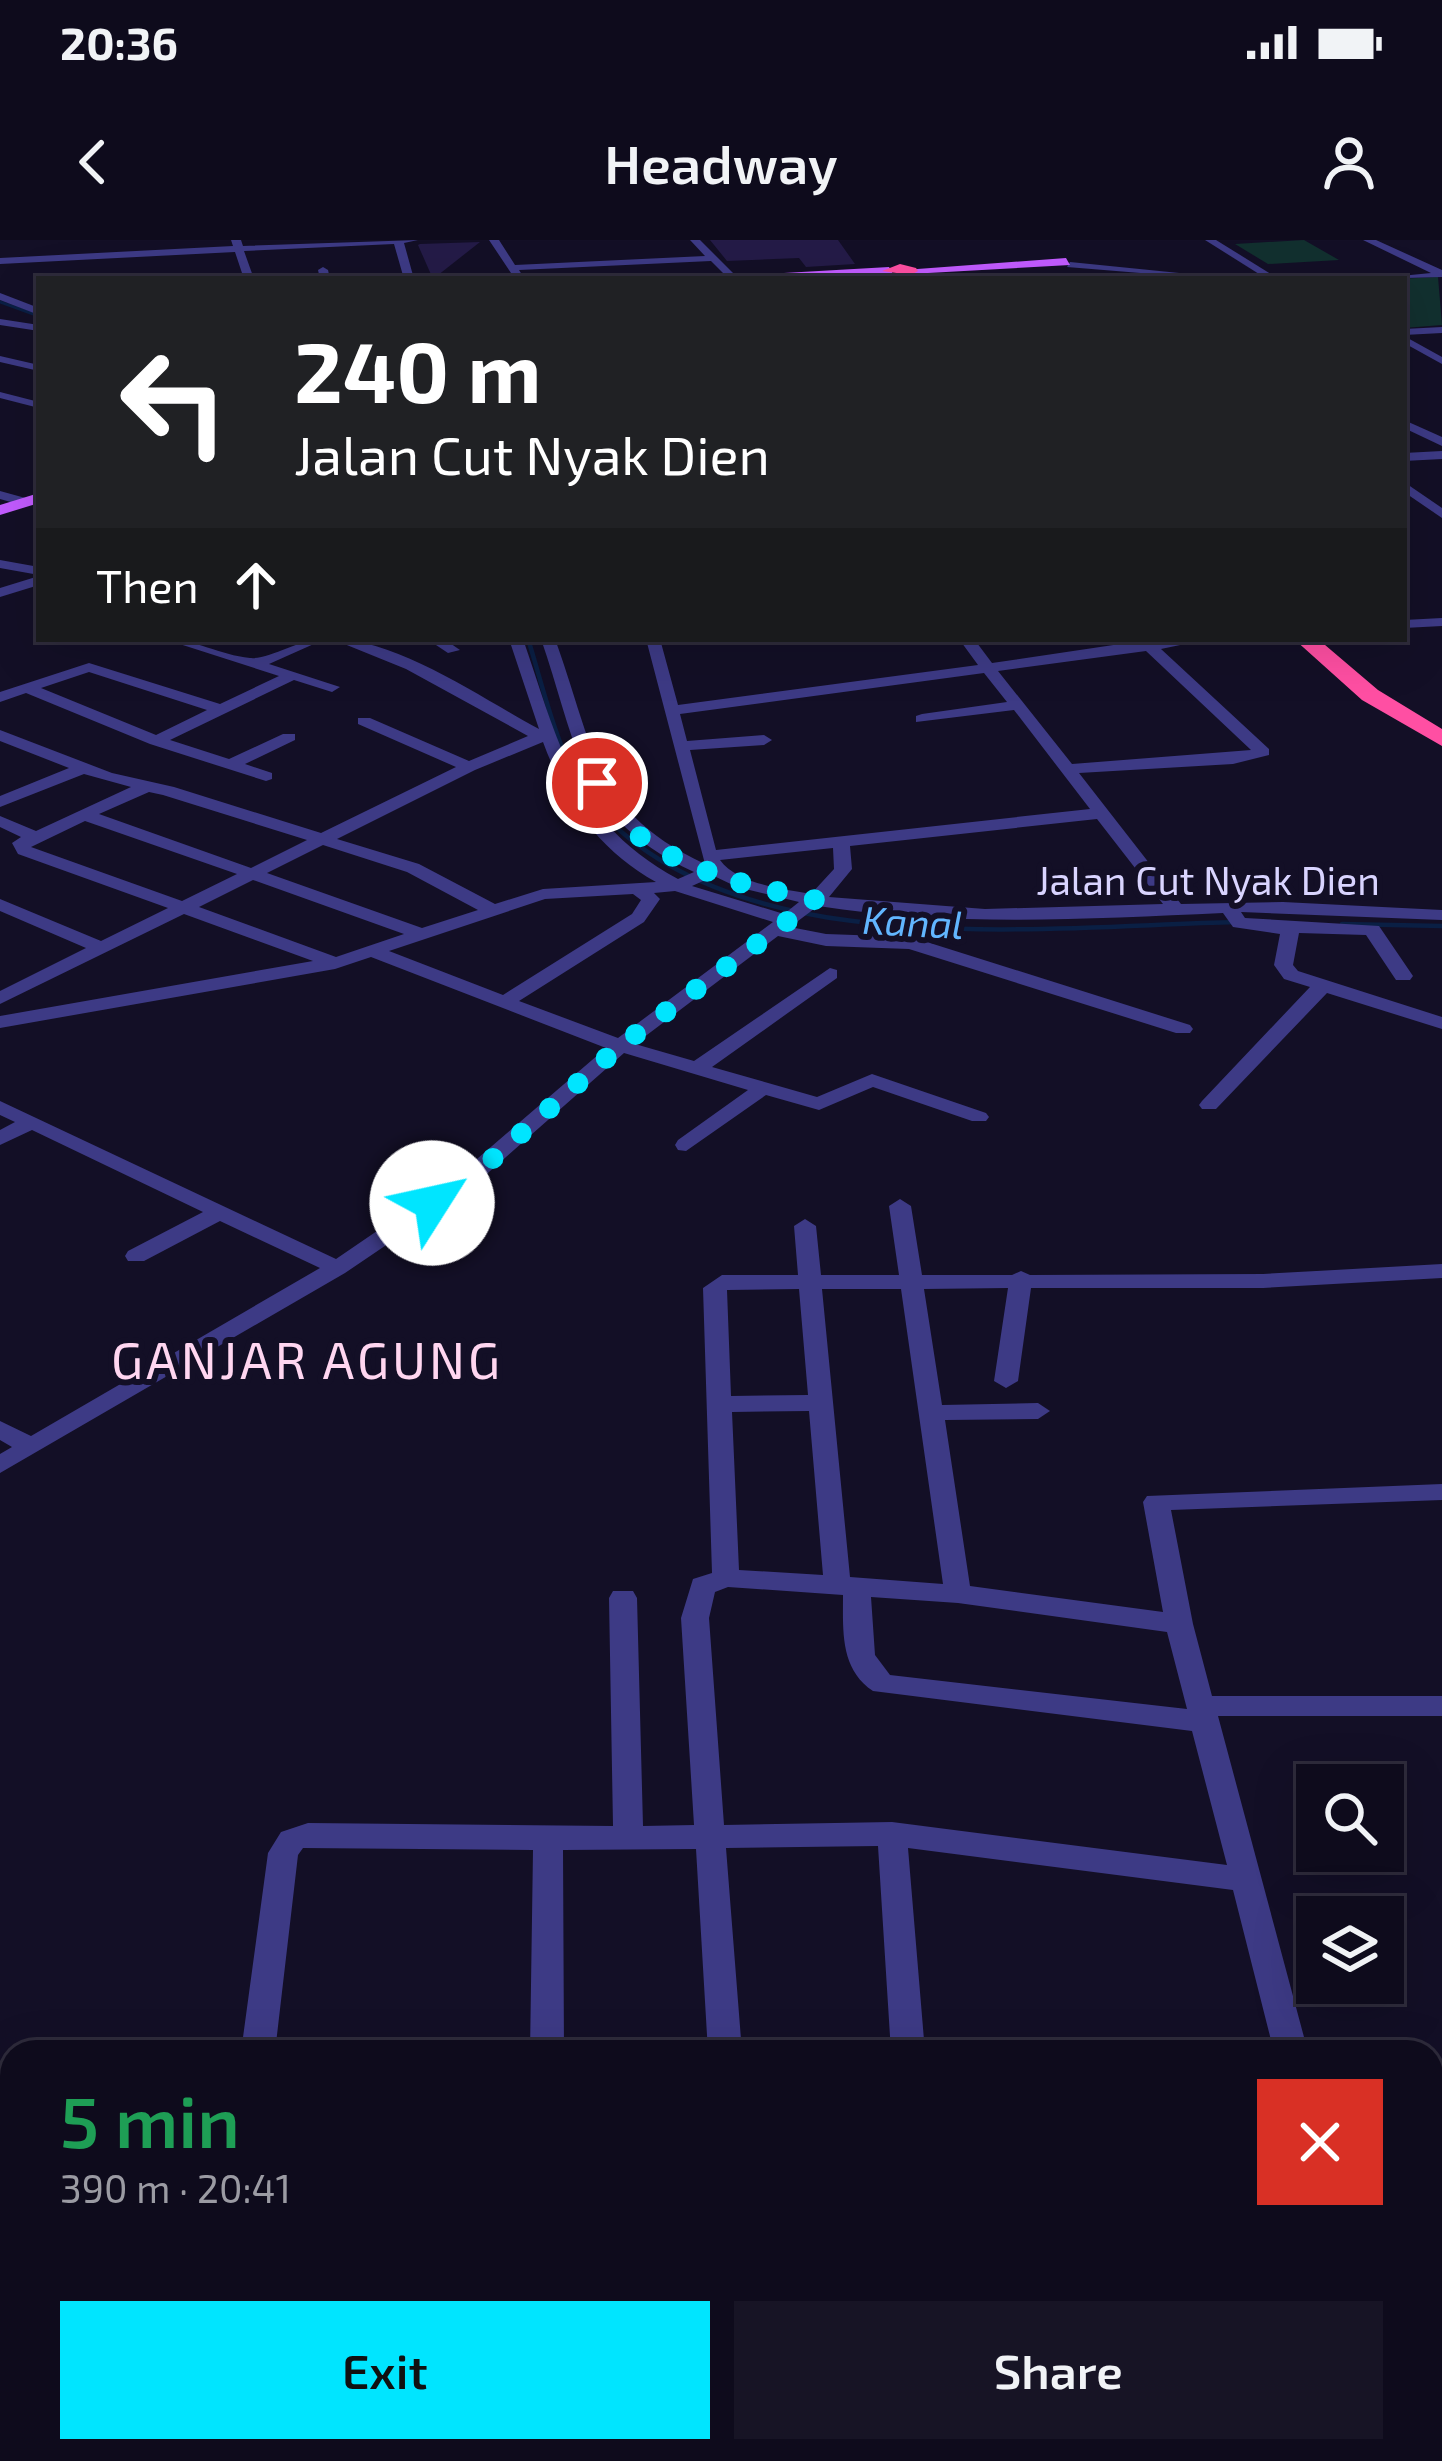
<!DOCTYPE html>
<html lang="en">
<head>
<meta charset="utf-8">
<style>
	:root { --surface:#0e0b1c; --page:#171425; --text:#f1f3f6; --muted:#9b9ba3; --line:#2e2b3b; --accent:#00e5ff }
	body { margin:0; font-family:"Exo 2",sans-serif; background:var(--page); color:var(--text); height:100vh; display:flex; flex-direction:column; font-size:45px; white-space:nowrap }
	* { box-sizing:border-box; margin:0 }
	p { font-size:39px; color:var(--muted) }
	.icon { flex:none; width:66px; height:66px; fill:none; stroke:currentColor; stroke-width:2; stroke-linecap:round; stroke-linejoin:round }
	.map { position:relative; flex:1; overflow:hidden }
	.sheet { position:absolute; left:0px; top:1800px; width:1443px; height:423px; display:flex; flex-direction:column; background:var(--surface); border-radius:36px 36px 0 0; box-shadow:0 12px 48px #0002,0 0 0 3px var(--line) }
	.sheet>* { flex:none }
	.top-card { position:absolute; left:36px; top:36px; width:1371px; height:366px; border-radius:0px; box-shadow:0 12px 48px #0002,0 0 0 3px var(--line); background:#202124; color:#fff; overflow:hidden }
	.fabs { position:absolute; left:1296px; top:1524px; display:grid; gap:24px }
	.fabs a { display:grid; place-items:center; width:108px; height:108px; border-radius:0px; background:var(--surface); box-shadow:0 12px 48px #0002,0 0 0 3px var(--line); font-size:60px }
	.pin { position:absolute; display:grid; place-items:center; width:102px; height:102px; color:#fff; margin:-51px; border:6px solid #fff; border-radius:50%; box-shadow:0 3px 12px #0007 }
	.me { position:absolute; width:132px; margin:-66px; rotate:55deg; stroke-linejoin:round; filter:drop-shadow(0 0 9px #0008) }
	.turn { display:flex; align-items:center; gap:42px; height:252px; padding:0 60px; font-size:54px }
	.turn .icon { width:156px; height:156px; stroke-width:2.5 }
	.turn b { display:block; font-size:84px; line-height:102px }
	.then { display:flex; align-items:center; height:114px; padding:0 60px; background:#0003; gap:24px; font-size:45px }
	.round { display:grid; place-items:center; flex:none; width:126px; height:126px; border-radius:0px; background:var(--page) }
	.headline { display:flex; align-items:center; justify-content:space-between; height:204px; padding:0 60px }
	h1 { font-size:72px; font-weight:600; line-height:90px; color:#1e9e55 }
	.primary-button { display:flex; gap:24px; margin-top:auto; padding:24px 60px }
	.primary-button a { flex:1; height:138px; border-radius:0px; background:var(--accent); color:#111; font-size:48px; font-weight:600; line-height:138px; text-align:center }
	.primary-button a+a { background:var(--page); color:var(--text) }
	.status { display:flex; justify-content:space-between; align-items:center; height:84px; padding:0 60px; background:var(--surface); direction:ltr }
	.status svg { height:33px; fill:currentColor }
	header { display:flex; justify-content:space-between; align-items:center; height:156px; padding:0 60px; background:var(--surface); font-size:54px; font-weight:600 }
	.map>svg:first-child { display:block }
	.green { fill:#12302f }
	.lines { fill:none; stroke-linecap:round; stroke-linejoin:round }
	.stream-far1 { stroke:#0a1f44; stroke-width:3 }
	.stream { stroke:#0a1f44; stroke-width:4.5 }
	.building { fill:#241b47 }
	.minor { fill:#3d3a85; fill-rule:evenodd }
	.major { fill:#c25bff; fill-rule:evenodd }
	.highway { fill:#ff4fa3; fill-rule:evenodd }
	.route { stroke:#00e5ff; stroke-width:21; stroke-dasharray:0 37.8 }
	.labels { text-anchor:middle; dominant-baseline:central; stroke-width:12; stroke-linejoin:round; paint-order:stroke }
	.far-street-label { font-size:39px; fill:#d9d4ff; stroke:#130f26 }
	.far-water-label { font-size:39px; font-style:italic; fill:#62b6ff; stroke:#130f26 }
	.quarter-label { font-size:51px; letter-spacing:3px; fill:#ffd6f0; stroke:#130f26 }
</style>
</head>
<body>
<div class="status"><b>20:36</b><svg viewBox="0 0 49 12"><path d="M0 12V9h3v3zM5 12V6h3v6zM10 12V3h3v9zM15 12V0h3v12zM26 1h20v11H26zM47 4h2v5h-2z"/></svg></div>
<header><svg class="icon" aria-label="back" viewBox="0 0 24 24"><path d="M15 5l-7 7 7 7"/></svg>Headway<svg class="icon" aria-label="person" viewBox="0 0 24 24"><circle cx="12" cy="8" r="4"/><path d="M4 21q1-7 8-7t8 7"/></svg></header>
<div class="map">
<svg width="1442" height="2221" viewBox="0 0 1442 2221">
	<rect width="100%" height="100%" fill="#130f26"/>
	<!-- green -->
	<g class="green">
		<path d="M 1304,0 L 1339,20 L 1268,24 L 1235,4 Z"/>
		<path d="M 1438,37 L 1442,85 L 1404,88 L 1404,39 L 1397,39 Z"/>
	</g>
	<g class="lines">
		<!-- stream-far1 -->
		<path class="stream-far1" d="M 0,62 L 39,76"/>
		<!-- stream -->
		<g class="stream">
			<path d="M 528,399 C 545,452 559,525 597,568 C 739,726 1045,686 1237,682"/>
			<path d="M 1342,684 L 1442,686"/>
		</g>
	</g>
	<!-- building -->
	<g class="building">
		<path d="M 710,0 L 838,0 L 855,24 L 806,27 L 799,18 L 727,21 Z"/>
		<path d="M 480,2 L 433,39 L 418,5 L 420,4 Z"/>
	</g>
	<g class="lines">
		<!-- minor -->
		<g class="minor">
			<path d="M 231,0 L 241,0 L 243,6 L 418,0 L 404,3 L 414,39 L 404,39 L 394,4 L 244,11 L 254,39 L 244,39 L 235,12 L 0,24 L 0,18 L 233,6 Z"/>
			<path d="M 489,0 L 499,0 L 515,25 L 705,16 L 690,0 L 700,0 L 739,39 L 729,39 L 711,21 L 519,30 L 524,38 L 515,39 Z"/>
			<path d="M 1205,0 L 1216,0 L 1279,39 L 1267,39 Z"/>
			<path d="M 1363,0 L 1376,0 L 1442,30 L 1442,37 L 1370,39 L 1431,33 Z"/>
			<path d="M 1070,22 L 1209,36 L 1214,39 L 1067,27 Z"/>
			<path d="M 323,27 L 328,30 L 330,39 L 320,39 L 318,30 Z"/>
			<path d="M 0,53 L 39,68 L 39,75 L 0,60 Z"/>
			<path d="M 0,79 L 39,85 L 39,91 L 0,85 Z"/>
			<path d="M 1442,87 L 1442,93 L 1404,95 L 1404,89 Z"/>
			<path d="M 1404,96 L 1442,117 L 1442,124 L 1404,103 Z"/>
			<path d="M 0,116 L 39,125 L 39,131 L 0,122 Z"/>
			<path d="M 0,152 L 39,162 L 39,168 L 0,158 Z"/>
			<path d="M 1404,180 L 1442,197 L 1442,206 L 1404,188 Z"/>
			<path d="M 1442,211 L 1442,219 L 1404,221 L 1404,213 Z"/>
			<path d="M 1404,242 L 1442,268 L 1442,278 L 1404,252 Z"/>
			<path d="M 0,251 L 29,259 L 31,262 L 25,266 L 0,259 Z"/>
			<path d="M 0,320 L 39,327 L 39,335 L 0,328 Z"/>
			<path d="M 39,336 L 39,345 L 0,357 L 0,348 Z"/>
			<path d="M 1442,378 L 1442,386 L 1404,388 L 1404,380 Z"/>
			<path d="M 164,399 C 195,399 220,415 250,418 C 269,420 298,399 325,399 L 269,424 L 340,447 L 332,452 L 294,440 L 170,500 L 229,519 L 283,494 L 295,494 L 295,500 L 245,524 L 272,533 L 272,539 L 266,541 L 150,504 L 26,453 L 0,462 L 0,452 L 89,423 L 220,464 L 279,436 ZM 89,432 L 207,470 L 156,495 L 41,448 Z"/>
			<path d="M 332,399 C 398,399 481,458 539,489 L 509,399 L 523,399 C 559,503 573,582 678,639 L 694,632 C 577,577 579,509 541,399 L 555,399 C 594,506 592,571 705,624 L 646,399 L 660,399 L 678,465 L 978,425 L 959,399 L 974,399 L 992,423 L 1147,400 L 1209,399 L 1161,409 L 1269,509 L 1269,515 L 1233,524 L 1079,533 L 1181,664 L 1283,662 L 1442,670 L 1442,680 L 1241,672 L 1245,678 L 1379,686 L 1413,736 L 1410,740 L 1396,740 L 1366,695 L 1299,693 L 1293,725 L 1298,731 L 1442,777 L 1442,789 L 1327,753 L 1216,869 L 1202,869 L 1199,865 L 1202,861 L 1310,747 L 1284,739 L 1274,725 L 1280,694 L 1233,687 L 1223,673 C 1088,679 952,687 818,666 L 790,687 L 826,694 L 911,697 L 1190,785 L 1193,789 L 1190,793 L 1176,793 L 909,709 L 826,706 L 778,696 L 635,804 L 694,821 L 830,728 L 837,730 L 837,738 L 712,827 L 817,857 L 872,834 L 986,873 L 989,877 L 986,881 L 972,881 L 873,847 L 819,870 L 766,855 L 686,911 L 678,910 L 675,905 L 678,900 L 748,850 L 624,813 L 472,947 L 345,1033 L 0,1233 L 0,1214 L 12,1207 L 0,1200 L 0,1181 L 31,1196 L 320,1028 L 220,981 L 144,1021 L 128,1021 L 125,1016 L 128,1011 L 203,972 L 32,890 L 0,905 L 0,890 L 15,882 L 0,875 L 0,861 L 336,1019 L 456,937 L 606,808 L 371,717 L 335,729 L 0,788 L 0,776 L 313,721 L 184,674 L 0,764 L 0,751 L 86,708 L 0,671 L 0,659 L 101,701 L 168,668 L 18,614 L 12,603 L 21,597 L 0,587 L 0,576 L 36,591 L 131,547 L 84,534 L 0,567 L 0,556 L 69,528 L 0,501 L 0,490 L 112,533 L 174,547 L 321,593 L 456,527 L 358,484 L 358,478 L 370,478 L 469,521 L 528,496 L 406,429 ZM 1146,411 L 1251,510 L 1072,524 L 998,431 ZM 984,433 L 1007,462 L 922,474 L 916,476 L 916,482 L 1014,470 L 1090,569 L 716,610 L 690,510 L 764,505 L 772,500 L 764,495 L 687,501 L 680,474 ZM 543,502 C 565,562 600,611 656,642 L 543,649 L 495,664 L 419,624 L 337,599 L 475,530 ZM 149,552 L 163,555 L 307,600 L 251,628 L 99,574 ZM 1097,579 L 1163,664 L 985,669 L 829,657 L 852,629 L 850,606 ZM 85,581 L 237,634 L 182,661 L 31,607 ZM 323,605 L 407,632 L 478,670 L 422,688 L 267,633 ZM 833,608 L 834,629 L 811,654 C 783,649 737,644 720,620 ZM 714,636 L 737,647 L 799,662 L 784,674 L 692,646 ZM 253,640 L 404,694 L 336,717 L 199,667 ZM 675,651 L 773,682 L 618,798 L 519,761 L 644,682 L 660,659 L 654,653 ZM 633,654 L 641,660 L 632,674 L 503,755 L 389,711 L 545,659 Z"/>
			<path d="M 427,399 L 444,399 L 460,410 L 448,413 Z"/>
			<path d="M 900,959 L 911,966 L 922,1035 L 1012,1035 L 1021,1031 L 1030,1035 L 1263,1034 L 1442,1024 L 1442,1038 L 1263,1048 L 1031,1048 L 1018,1141 L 1006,1148 L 994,1141 L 1008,1048 L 924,1049 L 942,1165 L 1038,1163 L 1050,1171 L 1038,1179 L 945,1180 L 970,1346 L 1163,1372 L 1143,1262 L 1147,1256 L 1442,1244 L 1442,1260 L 1171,1270 L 1193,1384 L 1212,1456 L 1442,1456 L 1442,1476 L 1218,1476 L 1308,1812 L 1274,1812 L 1233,1650 L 908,1608 L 925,1812 L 891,1812 L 878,1606 L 726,1608 L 742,1812 L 708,1812 L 696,1609 L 563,1610 L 564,1812 L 530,1812 L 533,1610 L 303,1608 L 298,1615 L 275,1812 L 241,1812 L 268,1613 L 281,1592 L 308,1583 L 613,1586 L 609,1358 L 613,1351 L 633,1351 L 637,1358 L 643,1586 L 694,1585 L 681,1378 L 693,1339 L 712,1333 L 703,1048 L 722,1035 L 798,1035 L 794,986 L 805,979 L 816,986 L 821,1035 L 899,1035 L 889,966 ZM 799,1049 L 808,1155 L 731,1156 L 727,1050 ZM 822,1049 L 901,1049 L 943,1344 L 850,1337 ZM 809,1171 L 823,1335 L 739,1330 L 732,1172 ZM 728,1347 L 843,1355 C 843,1391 840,1429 873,1451 L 1192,1491 L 1227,1625 L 892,1582 L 724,1585 L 709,1378 L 715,1352 ZM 871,1357 L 958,1363 L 1167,1392 L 1187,1469 L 890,1435 L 875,1415 Z"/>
			<rect x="1431" y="1971" width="11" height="32"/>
			<rect x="510" y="2211" width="38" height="10"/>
			<path d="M 696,2211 L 734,2211 L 735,2221 L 697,2221 Z"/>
			<path d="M 923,2211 L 961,2211 L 962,2221 L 924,2221 Z"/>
			<path d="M 1364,2211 L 1402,2211 L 1404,2221 L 1366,2221 Z"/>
		</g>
		<!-- major -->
		<g class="major">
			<path d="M 1066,18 L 1070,25 L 910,34 L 904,30 Z"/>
			<path d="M 889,27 L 893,34 L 742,39 L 748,35 Z"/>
			<path d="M 39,253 L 39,263 L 0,275 L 0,265 Z"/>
		</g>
		<!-- highway -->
		<g class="highway">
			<path d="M 900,24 L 916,28 L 918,31 L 911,35 L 882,31 Z"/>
			<path d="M 1294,399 L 1318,399 L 1378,450 L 1442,489 L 1442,506 L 1362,460 Z"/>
		</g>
	</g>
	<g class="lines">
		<!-- route -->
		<path class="route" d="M 432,963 L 481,929 L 620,806 L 816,660 L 743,644 L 715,629 L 709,632 C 662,614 619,592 597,543"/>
	</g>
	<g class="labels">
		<!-- far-street labels -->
		<g class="far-street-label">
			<text x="1208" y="639">Jalan Cut Nyak Dien</text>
		</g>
		<!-- far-water labels -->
		<g class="far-water-label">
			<text transform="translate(913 681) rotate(3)">Kanal</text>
		</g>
		<!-- quarter labels -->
		<g class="quarter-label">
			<text x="307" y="1118">GANJAR AGUNG</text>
		</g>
	</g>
</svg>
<div class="fabs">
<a><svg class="icon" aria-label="search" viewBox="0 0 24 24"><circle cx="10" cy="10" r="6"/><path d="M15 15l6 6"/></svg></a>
<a><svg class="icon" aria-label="layers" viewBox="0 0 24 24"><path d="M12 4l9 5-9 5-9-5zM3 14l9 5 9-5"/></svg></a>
</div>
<div class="pin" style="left:597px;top:543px;background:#d93025"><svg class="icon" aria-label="arrive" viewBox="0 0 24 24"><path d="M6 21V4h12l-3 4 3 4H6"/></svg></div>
<svg class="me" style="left:432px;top:963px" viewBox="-20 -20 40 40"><circle r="19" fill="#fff"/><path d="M0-13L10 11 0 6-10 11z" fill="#00e5ff"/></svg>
<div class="top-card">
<div class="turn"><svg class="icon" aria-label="left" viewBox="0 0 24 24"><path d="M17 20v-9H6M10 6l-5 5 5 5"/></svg><div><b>240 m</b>Jalan Cut Nyak Dien</div></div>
<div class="then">Then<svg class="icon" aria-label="ahead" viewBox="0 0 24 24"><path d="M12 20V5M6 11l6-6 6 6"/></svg></div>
</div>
<section class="sheet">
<div class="headline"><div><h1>5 min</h1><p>390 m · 20:41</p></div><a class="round" style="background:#d93025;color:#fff"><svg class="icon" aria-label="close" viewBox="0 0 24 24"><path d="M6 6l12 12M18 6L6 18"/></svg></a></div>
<div class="primary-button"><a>Exit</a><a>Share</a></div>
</section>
</div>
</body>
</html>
